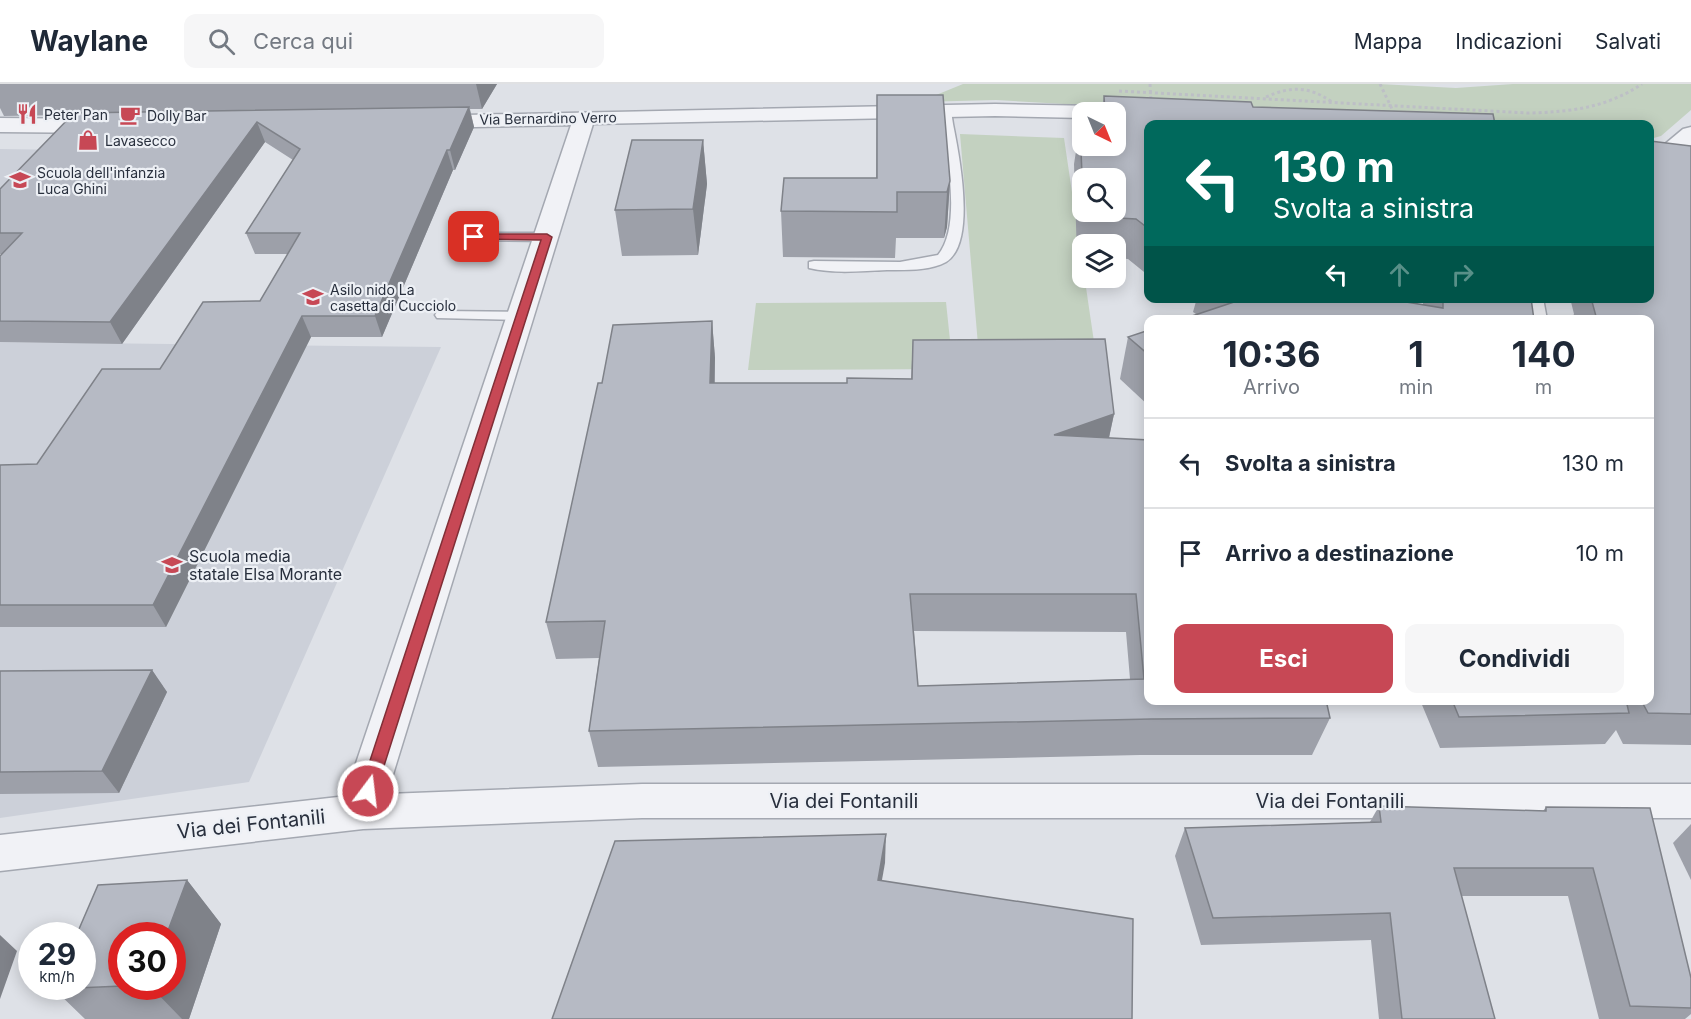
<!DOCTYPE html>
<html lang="it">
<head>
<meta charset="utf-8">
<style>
	:root { --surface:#fff; --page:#f6f6f7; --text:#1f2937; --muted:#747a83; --line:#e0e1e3; --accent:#c74855 }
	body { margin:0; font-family:Inter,sans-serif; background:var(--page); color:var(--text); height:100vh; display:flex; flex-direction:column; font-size:22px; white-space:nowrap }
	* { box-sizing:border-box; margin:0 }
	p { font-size:20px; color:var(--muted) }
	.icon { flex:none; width:33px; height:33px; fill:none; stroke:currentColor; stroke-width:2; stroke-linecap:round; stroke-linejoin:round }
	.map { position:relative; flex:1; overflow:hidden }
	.details { position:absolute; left:1144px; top:231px; width:510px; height:390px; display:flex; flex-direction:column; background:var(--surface); border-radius:12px; box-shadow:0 3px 15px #0003 }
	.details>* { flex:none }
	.hud { position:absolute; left:1144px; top:36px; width:510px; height:183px; border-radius:12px; box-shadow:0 3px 15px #0003; background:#00695c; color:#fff; overflow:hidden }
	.needle { width:39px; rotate:137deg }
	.fabs { position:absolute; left:1072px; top:18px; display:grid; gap:12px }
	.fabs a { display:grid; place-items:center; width:54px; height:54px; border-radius:12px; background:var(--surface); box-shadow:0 3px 15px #0003; font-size:30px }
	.speed { position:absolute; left:18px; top:838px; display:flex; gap:12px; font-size:30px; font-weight:700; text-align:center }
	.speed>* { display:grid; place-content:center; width:78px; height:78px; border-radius:50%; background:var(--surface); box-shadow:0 3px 15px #0003; line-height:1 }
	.speed small { font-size:15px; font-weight:400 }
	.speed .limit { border:9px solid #d22; background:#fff; color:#111 }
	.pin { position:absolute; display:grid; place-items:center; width:51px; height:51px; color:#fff; margin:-26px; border-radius:12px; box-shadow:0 3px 9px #0006 }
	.me { position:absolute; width:66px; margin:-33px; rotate:15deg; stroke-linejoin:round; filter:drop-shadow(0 0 4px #0008) }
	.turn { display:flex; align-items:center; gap:21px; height:126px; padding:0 30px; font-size:27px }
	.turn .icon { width:78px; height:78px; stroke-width:2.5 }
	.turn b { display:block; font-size:42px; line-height:51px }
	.lanes { display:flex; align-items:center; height:57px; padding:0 30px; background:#0003; justify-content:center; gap:30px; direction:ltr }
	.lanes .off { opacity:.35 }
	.eta { display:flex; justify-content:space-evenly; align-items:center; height:102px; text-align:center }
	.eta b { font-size:36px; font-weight:700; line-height:42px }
	.button { display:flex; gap:12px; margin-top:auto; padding:12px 30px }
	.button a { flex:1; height:69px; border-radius:12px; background:var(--accent); color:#fff; font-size:24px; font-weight:700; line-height:69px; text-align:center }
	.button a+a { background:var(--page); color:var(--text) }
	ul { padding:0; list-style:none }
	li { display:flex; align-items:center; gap:18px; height:90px; padding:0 30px; border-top:2px solid var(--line) }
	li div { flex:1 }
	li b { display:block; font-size:22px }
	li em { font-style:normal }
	header { display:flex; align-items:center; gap:36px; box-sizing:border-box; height:84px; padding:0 30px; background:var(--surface); border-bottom:2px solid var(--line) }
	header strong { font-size:28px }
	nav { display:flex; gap:33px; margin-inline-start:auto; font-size:21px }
	.search { width:420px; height:54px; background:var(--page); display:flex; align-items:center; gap:15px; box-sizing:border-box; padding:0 21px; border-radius:12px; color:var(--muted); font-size:22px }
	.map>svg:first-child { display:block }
	.built { fill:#ccd0d9 }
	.green { fill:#c3d1c0 }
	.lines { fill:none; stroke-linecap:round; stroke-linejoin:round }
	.lane-casing { stroke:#a4a8b1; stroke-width:3 }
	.street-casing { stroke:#a4a8b1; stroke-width:3 }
	.path { stroke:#bdbfc6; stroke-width:3; stroke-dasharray:3 3; stroke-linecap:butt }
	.lane { fill:#f1f2f6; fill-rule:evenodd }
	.street { fill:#f1f2f6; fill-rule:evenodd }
	.wall { fill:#9da0a9; fill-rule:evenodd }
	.shaded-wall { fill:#7f8289 }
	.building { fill:#b6bac4; stroke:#7f8289; stroke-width:1.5; fill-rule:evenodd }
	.route { fill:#c74855; stroke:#812f37; stroke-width:1.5 }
	.labels { text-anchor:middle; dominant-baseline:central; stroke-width:4.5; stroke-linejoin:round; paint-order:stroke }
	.far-poi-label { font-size:14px; fill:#282f3d; stroke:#edf0f5; text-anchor:start }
	.far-street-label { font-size:14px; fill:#282f3d; stroke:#edf0f5 }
	.poi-label { font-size:16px; fill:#282f3d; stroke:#edf0f5; text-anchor:start }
	.near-street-label { font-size:20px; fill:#282f3d; stroke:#edf0f5 }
</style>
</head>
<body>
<header>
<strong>Waylane</strong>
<div class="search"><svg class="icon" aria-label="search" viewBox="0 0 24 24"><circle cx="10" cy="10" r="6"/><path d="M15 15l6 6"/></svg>Cerca qui</div>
<nav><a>Mappa</a><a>Indicazioni</a><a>Salvati</a></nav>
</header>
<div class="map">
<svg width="1691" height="935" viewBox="0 0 1691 935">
	<rect width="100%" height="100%" fill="#dee1e7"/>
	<!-- built -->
	<g class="built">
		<path d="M 0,65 L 68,66 L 0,138 Z"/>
		<path d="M 0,258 L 441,263 L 249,698 L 0,734 Z"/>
	</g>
	<!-- green -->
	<g class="green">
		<path d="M 963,0 L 1379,0 L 1456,4 L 1513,0 L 1691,0 L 1691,26 L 1661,52 L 1650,55 L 1650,40 L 1412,40 L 996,16 L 919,18 Z"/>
		<path d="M 960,50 L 1064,54 L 1098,285 L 980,284 Z"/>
		<path d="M 946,218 L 953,285 L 748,286 L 756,219 Z"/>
	</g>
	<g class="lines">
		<!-- lane casing -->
		<g class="lane-casing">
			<g id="lane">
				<path d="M 945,23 L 951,27 L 953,40 C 959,70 977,159 946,178 C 930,187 906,186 887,186 C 863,187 833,190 809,184 L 809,178 L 814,177 L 900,178 L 938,171 C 963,141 946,63 939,27 Z"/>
				<path d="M 474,149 L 547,149 L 554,153 L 547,157 L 469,156 L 469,150 Z"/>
				<path d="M 1529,214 L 1543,214 L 1547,236 L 1533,236 Z"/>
				<path d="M 442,227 L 521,228 L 528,232 L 521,236 L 437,234 L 435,231 L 437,228 Z"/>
			</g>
		</g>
		<!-- street casing -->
		<g class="street-casing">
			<g id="street">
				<path d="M 995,20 L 1097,22 L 1105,23 L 1108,28 L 1083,28 L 1083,34 L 995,32 L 593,40 L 387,710 L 642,700 L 1691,700 L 1691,734 L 642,734 L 363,745 L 0,787 L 0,751 L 347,712 L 354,685 L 571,41 L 428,44 L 420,42 L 417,37 L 420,32 Z"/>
				<path d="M 0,34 L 106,35 L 114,37 L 117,42 L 114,47 L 106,49 L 0,48 Z"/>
				<path d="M 1691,43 L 1691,61 L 1669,80 L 1653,80 L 1650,76 L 1653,70 L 1683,45 Z"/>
			</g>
		</g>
		<!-- path -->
		<g class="path">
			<path d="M 1150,0 L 1151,17"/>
			<path d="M 1380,0 L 1394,29"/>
			<path d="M 1119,7 L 1528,29 C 1570,28 1606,24 1642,0"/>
			<path d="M 1266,13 C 1291,2 1309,2 1332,18"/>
		</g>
		<!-- lane -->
		<use href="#lane" class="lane"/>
		<!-- street -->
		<use href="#street" class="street"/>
	</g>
	<!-- wall -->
	<g class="wall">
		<path d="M 0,0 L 497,0 L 482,25 L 470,25 L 474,43 L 455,86 L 453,86 L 382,253 L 311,253 L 166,543 L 0,543 L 0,381 L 37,380 L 160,285 L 260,217 L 288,170 L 255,170 L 246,149 L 293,76 L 265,58 L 122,260 L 0,258 L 0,172 L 2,170 L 0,170 L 0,105 L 72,31 L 4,32 L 0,24 Z"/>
		<path d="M 877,11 L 950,97 L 947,143 L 944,154 L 896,154 L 895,174 L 783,173 L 781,127 L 876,94 Z"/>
		<path d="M 1104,12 L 1149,40 L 1149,192 L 1128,175 L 1116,174 L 1116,160 L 1083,160 L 1083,172 L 1077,172 L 1074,80 L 1080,42 L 1116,62 L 1116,28 L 1101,28 ZM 1083,94 L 1116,128 L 1083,128 Z"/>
		<path d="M 703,56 L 707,100 L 698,171 L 622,172 L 615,126 Z"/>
		<path d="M 1691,62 L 1691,661 L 1623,660 L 1616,646 L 1605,660 L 1440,664 L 1420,616 L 1650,616 L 1650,236 L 1573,236 L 1572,234 L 1574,230 L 1570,214 L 1650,214 Z"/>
		<path d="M 1197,214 L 1382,214 L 1423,221 L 1423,214 L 1531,214 L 1534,236 L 1196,230 L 1193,228 Z"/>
		<path d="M 712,237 L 715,274 L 715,299 L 847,299 L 911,295 L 913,256 L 1114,330 L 1109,354 L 1330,634 L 1312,671 L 1140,671 L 598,683 L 589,647 L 599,574 L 556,575 L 546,538 L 602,299 ZM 914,547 L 1126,548 L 1130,595 L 918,602 Z"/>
		<path d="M 1149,246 L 1149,322 L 1120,295 L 1128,253 Z"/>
		<path d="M 152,586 L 167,608 L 119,709 L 0,710 L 0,587 Z"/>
		<path d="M 1379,722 L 1543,727 L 1546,723 L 1691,894 L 1691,930 L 1685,935 L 1599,935 L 1568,812 L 1461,812 L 1495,935 L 1379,935 L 1371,856 L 1201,861 L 1175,772 L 1185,744 L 1370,738 Z"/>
		<path d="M 1691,740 L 1691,796 L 1673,759 Z"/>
		<path d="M 187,796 L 221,840 L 189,935 L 85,935 L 54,905 L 55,903 L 82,903 L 82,852 L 76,852 L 98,801 ZM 122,852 L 172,852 L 172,903 L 122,903 Z"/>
	</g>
	<!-- shaded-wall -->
	<g class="shaded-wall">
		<path d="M 476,0 L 497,0 L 482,25 Z"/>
		<path d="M 469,23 L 474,43 L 455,86 L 450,66 Z"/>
		<path d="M 257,38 L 265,58 L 122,260 L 110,238 Z"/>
		<path d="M 703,56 L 707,100 L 698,171 L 693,125 Z"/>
		<path d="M 447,66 L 453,86 L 382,253 L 375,232 Z"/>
		<path d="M 950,97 L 947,143 L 944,154 L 947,108 Z"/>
		<path d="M 302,232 L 311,253 L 166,543 L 153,521 Z"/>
		<path d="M 712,237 L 715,274 L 713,336 L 710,299 Z"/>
		<path d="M 1114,330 L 1106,367 L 1054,351 Z"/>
		<path d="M 152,586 L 167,608 L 119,709 L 102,687 Z"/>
		<path d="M 886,750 L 885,779 L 877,824 L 878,796 Z"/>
		<path d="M 187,796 L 221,840 L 189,935 L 182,935 L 151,903 L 172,903 L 172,852 L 166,852 Z"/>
		<path d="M 0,851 L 17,867 L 0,915 Z"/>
	</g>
	<!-- building -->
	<g class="building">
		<path d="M 877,11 L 943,11 L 950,97 L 947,108 L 897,108 L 897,128 L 781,127 L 784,94 L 877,94 Z"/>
		<path d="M 1104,12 L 1251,18 L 1253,23 L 1493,30 L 1495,40 L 1149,40 L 1149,145 L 1136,135 L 1084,132 L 1084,128 L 1116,128 L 1116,94 L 1083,94 L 1083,115 L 1080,42 L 1083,42 L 1083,62 L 1116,62 L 1116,28 L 1105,28 Z"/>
		<path d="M 469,23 L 450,66 L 447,66 L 375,232 L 302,232 L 153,521 L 0,521 L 0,381 L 37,380 L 102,285 L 160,285 L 203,218 L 260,217 L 300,149 L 246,149 L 300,65 L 257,38 L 110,238 L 0,237 L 0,172 L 22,149 L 0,149 L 0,105 L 74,29 Z"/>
		<path d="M 632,56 L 703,56 L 693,125 L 615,126 Z"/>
		<path d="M 1650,57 L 1691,62 L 1691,630 L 1648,629 L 1641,616 L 1650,616 L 1650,236 L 1597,236 L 1591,214 L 1650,214 Z"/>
		<path d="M 1239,214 L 1382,214 L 1443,224 L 1443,214 L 1531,214 L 1534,236 L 1180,236 L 1240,216 Z"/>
		<path d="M 712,237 L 710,299 L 847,299 L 847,294 L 912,295 L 913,256 L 1105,255 L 1114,330 L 1054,351 L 1149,356 L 1149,616 L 1326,616 L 1330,634 L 1151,635 L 589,647 L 605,537 L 546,538 L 598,299 L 602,299 L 613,241 ZM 910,510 L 1136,510 L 1144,595 L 918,602 Z"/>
		<path d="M 1149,246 L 1149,271 L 1128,253 Z"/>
		<path d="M 152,586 L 102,687 L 0,688 L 0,587 Z"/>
		<path d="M 1452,616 L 1626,616 L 1629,629 L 1459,633 Z"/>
		<path d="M 1379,722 L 1546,727 L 1546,723 L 1650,724 L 1691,894 L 1691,924 L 1630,922 L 1593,784 L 1454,784 L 1495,935 L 1402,935 L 1390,829 L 1213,834 L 1185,744 L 1381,738 Z"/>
		<path d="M 886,750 L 878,796 L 1133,835 L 1132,935 L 552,935 L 615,757 Z"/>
		<path d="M 187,796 L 166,852 L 122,852 L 122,902 L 54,905 L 55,903 L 82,903 L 82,852 L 76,852 L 98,801 Z"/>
	</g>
	<!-- route -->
	<path class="route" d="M 474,150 L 547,150 L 552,153 L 376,707 L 374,712 L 362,712 L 360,707 L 541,156 L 470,155 L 468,153 Z"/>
	<!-- icons -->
	<defs>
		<g id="restaurant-bare" transform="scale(1.62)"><path d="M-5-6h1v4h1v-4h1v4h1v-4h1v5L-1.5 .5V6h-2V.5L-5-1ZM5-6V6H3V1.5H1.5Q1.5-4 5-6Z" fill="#c74855" stroke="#edf0f5" stroke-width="2.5" paint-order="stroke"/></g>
		<g id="cafe-bare" transform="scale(1.62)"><path d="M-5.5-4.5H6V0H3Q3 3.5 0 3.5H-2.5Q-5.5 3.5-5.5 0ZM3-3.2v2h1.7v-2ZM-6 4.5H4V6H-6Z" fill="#c74855" stroke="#edf0f5" stroke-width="2.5" paint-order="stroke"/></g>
		<g id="shop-bare" transform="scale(1.62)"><path d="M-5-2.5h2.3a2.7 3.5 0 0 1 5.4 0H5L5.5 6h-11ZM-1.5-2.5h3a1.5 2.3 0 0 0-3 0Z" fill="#c74855" stroke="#edf0f5" stroke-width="2.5" paint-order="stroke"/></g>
		<g id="school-bare" transform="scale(1.62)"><path d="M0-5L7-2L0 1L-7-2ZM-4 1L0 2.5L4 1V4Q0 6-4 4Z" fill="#c74855" stroke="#edf0f5" stroke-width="2.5" paint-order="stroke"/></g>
	</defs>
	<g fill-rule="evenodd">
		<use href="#restaurant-bare" x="27" y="30"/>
		<use href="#cafe-bare" x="130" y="31"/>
		<use href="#shop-bare" x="88" y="56"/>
		<use href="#school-bare" x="20" y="96"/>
		<use href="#school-bare" x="313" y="213"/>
		<use href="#school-bare" x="172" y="481"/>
	</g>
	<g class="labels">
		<!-- far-poi labels -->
		<g class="far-poi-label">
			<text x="44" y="30">Peter Pan</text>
			<text x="147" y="31">Dolly Bar</text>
			<text x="105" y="56">Lavasecco</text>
			<text x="37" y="88">Scuola dell'infanzia<tspan x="37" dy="16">Luca Ghini</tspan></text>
			<text x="330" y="205">Asilo nido La<tspan x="330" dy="16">casetta di Cucciolo</tspan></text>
		</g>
		<!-- far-street labels -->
		<g class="far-street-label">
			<text transform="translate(548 34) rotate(-1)">Via Bernardino Verro</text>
		</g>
		<!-- poi labels -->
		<g class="poi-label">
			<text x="189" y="472">Scuola media<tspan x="189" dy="18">statale Elsa Morante</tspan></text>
		</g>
		<!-- near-street labels -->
		<g class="near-street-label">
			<text x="844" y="717">Via dei Fontanili</text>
			<text x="1330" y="717">Via dei Fontanili</text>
			<text transform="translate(251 740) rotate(-6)">Via dei Fontanili</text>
		</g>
	</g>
</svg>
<div class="fabs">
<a><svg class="needle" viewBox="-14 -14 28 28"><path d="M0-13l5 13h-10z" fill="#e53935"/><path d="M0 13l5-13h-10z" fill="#747a83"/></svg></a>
<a><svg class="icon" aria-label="search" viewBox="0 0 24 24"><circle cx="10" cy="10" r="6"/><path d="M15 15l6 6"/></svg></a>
<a><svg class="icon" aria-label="layers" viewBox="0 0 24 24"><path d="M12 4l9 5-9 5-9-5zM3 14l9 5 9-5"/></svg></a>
</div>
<div class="speed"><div>29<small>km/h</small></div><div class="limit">30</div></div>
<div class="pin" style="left:474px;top:153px;background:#d93025"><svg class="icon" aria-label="arrive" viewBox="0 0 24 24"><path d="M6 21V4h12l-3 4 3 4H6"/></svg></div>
<svg class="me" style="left:368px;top:707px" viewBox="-20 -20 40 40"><circle r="17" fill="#c74855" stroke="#fff" stroke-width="3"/><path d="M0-11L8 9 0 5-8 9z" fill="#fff"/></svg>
<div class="hud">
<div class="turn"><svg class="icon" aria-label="left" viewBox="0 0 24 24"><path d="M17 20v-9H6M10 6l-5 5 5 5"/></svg><div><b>130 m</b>Svolta a sinistra</div></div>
<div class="lanes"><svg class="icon" aria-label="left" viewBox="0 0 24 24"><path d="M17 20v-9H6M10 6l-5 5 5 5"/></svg><svg class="icon off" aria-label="ahead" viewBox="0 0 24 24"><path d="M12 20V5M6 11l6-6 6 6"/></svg><svg class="icon off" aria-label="right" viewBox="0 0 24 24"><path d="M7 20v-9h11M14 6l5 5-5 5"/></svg></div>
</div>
<section class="details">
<div class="eta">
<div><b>10:36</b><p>Arrivo</p></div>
<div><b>1</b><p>min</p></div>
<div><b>140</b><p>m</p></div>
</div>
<ul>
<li><svg class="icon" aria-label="left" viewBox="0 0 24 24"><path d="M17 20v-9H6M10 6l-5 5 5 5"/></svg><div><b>Svolta a sinistra</b></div><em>130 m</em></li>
<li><svg class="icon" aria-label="arrive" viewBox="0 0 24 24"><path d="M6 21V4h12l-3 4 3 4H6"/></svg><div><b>Arrivo a destinazione</b></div><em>10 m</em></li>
</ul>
<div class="button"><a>Esci</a><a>Condividi</a></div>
</section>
</div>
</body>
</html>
